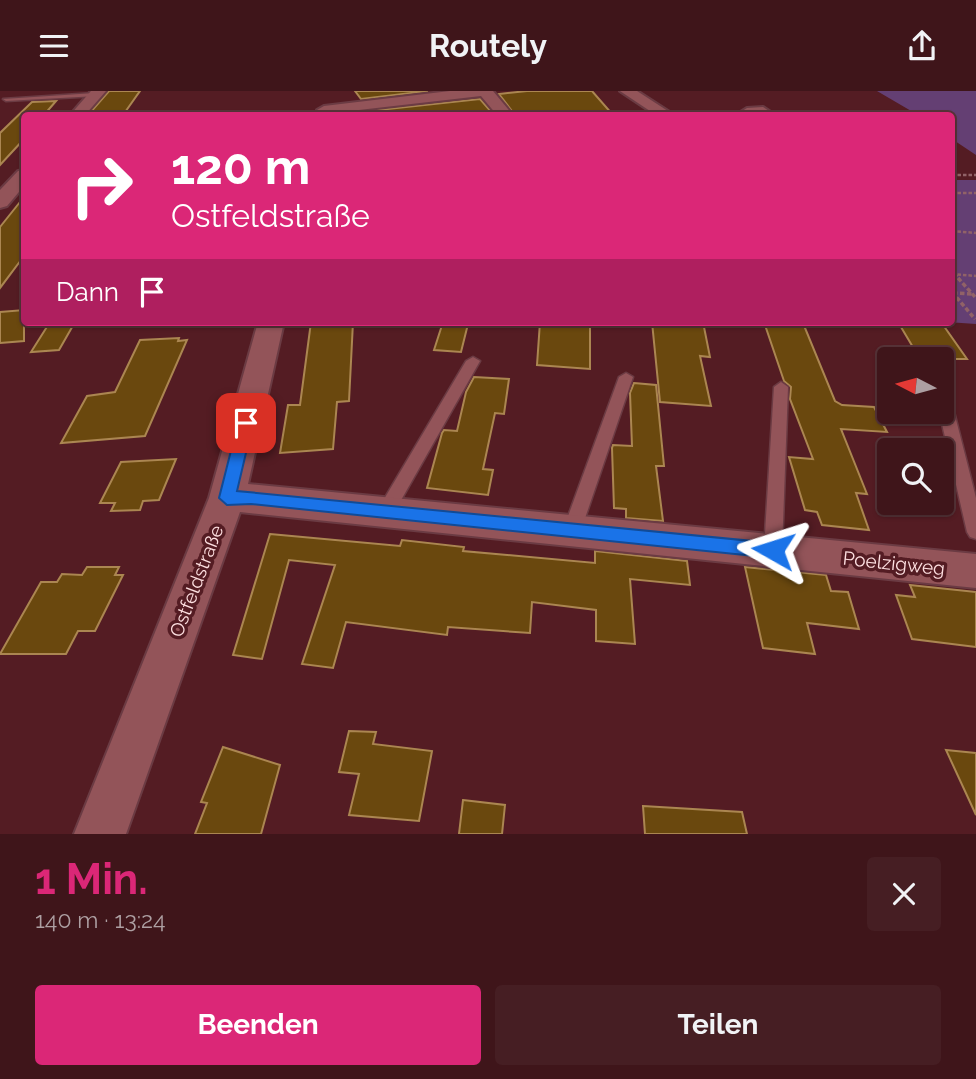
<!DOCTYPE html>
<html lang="de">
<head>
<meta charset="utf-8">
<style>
	:root { --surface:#3f151a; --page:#461e23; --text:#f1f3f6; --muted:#ad9fa2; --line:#583439; --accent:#db2777 }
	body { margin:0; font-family:Raleway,sans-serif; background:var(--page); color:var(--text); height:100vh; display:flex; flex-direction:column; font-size:26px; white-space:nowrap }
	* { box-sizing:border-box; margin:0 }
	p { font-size:23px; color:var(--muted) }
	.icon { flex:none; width:38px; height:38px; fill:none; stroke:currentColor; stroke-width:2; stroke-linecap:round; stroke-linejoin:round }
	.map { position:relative; height:743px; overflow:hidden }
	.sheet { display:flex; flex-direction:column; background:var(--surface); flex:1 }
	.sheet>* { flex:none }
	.guide { position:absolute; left:21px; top:21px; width:934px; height:214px; border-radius:7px; box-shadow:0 2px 5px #0004,0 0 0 2px var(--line); background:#db2777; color:#fff; overflow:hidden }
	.needle { width:46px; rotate:276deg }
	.tools { position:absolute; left:877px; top:256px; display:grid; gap:14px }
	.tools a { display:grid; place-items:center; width:77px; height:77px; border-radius:7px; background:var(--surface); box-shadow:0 2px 5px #0004,0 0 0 2px var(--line); font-size:35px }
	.pin { position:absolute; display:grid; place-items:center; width:60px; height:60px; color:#fff; margin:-30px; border-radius:14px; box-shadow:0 4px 10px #0006 }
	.me { position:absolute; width:77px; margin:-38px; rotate:276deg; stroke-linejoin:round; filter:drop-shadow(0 0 5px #0008) }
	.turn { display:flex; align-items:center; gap:24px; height:147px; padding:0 35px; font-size:32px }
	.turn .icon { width:91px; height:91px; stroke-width:2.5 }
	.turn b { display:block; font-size:49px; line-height:60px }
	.then { display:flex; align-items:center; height:66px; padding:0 35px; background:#0003; gap:14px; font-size:26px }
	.round { display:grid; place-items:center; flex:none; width:74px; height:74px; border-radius:7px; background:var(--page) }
	.headline { display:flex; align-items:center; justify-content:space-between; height:119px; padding:0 35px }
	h1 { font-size:42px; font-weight:700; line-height:52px; color:var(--accent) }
	.primary-button { display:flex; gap:14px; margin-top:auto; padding:14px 35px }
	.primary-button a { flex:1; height:80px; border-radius:7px; background:var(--accent); color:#fff; font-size:28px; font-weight:700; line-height:80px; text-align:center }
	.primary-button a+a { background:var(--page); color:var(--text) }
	header { display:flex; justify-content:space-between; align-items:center; height:91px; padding:0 35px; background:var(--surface); font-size:32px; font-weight:700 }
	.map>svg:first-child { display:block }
	.green { fill:#643f73 }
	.building { fill:#6a480e; stroke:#ab8651; stroke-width:2 }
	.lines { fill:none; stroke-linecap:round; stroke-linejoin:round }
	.service-casing { stroke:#6b3b43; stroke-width:3 }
	.minor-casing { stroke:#6b3b43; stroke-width:4 }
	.path-far1 { stroke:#916267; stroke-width:2.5; stroke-dasharray:3.5 2; stroke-linecap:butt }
	.path { stroke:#916267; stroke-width:3.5; stroke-dasharray:4.5 2.5; stroke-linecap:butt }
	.service { fill:#935459; fill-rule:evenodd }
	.minor { fill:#935459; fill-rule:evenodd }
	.route { fill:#1a73e8; stroke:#114b97; stroke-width:2 }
	.labels { text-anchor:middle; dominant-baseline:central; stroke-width:7; stroke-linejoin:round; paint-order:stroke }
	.street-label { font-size:19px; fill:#fee0e1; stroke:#541c23 }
</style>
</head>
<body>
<header><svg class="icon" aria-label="menu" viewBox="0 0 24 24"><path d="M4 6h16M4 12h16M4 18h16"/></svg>Routely<svg class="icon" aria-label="share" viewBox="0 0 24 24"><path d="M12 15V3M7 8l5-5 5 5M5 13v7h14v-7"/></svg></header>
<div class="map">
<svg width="976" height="743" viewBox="0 0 976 743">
	<rect width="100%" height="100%" fill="#541c23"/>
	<!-- green -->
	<g class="green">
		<path d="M 877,0 L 976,0 L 976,64 L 952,48 L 952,24 L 918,24 Z"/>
		<path d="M 952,89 L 976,89 L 976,233 L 947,231 L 952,231 Z"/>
	</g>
	<!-- building -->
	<g class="building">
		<path d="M 109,0 L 140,0 L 123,24 L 88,24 Z"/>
		<path d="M 355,0 L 428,0 L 361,8 Z"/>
		<path d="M 527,0 L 592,0 L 613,24 L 515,24 L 499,3 Z"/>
		<path d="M 480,8 L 494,24 L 371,24 L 369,20 Z"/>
		<path d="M 56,10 L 44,24 L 24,24 L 24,48 L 0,74 L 0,42 L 32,11 Z"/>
		<path d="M 24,106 L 24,165 L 0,197 L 0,136 Z"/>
		<path d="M 24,219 L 24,250 L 0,252 L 0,221 Z"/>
		<path d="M 50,231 L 75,231 L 59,259 L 31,261 Z"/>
		<path d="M 311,231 L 353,231 L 349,310 L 337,311 L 333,358 L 280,362 L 288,314 L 300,314 Z"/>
		<path d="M 443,231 L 468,233 L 461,261 L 434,259 Z"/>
		<path d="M 540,231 L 590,231 L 590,278 L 537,274 Z"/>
		<path d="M 652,231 L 703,231 L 710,266 L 700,265 L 711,315 L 660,311 Z"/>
		<path d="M 764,231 L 803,232 L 835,310 L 842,314 L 874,316 L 887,341 L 841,338 L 867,403 L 856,402 L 869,439 L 822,434 L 817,421 L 805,419 L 789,366 L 813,368 L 790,308 L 791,296 L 784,290 Z"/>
		<path d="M 898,231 L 941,231 L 967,268 L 920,268 Z"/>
		<path d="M 179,247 L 178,250 L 187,249 L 145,345 L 61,352 L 87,305 L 115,301 L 140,249 Z"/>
		<path d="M 474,286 L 509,288 L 504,323 L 495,322 L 483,378 L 493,379 L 488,404 L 427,397 L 442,342 L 444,339 L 457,340 L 466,301 Z"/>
		<path d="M 634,292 L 656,294 L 664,375 L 656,375 L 663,430 L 626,427 L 626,418 L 614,417 L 612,357 L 613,354 L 632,355 L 630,302 Z"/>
		<path d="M 176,368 L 159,409 L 143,410 L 140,419 L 111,420 L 115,412 L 100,412 L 121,371 Z"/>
		<path d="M 270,443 L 400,455 L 402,449 L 464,456 L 463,460 L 595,472 L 595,460 L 687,470 L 690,494 L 630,488 L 635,553 L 596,550 L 596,519 L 532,511 L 530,542 L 448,536 L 447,544 L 346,531 L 333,577 L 302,573 L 335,474 L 289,469 L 262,568 L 233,564 Z"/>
		<path d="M 87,476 L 119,476 L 115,484 L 123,484 L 95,540 L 78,540 L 66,563 L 0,563 L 41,491 L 57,491 L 62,483 L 82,484 Z"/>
		<path d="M 745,476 L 826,484 L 831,500 L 848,501 L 859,538 L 807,532 L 815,563 L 763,557 Z"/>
		<path d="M 910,494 L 976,501 L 976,556 L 912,548 L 896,504 L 915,506 Z"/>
		<path d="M 349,640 L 376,641 L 373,653 L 432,660 L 419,730 L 349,724 L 359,683 L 339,681 Z"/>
		<path d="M 223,656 L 280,674 L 261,743 L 195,743 L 207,712 L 201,711 Z"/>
		<path d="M 946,659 L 976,662 L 976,724 Z"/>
		<path d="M 463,709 L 505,714 L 502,743 L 459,743 Z"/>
		<path d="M 643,715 L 742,721 L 747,743 L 645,743 Z"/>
	</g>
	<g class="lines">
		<!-- service casing -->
		<g class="service-casing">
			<g id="service">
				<path d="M 95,2 L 97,5 L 6,10 L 3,8 Z"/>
				<path d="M 473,266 L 480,270 L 392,425 L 386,427 L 380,425 L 378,420 L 380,415 L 466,270 Z"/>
				<path d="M 626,282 L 633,286 L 581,439 L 578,444 L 572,446 L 566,444 L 563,439 L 619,286 Z"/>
				<path d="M 781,291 L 788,296 L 782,459 L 779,464 L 773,467 L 767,464 L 764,459 L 774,296 Z"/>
				<path d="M 943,300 L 950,305 L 976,407 L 976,448 L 970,446 L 967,441 L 939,320 L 942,320 Z"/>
			</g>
		</g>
		<!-- minor casing -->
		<g class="minor-casing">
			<g id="minor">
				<path d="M 91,0 L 106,0 L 85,24 L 70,24 Z"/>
				<path d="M 450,0 L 493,0 L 513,24 L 497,24 L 481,5 L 324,23 L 317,19 L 324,15 Z"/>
				<path d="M 620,0 L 637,0 L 674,24 L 656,24 Z"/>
				<path d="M 763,16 L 775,24 L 739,22 L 747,17 Z"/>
				<path d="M 24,79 L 24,95 L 7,115 L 0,117 L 0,99 L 18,80 Z"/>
				<path d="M 258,231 L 284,231 L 248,393 L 976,463 L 976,497 L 240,421 L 126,743 L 74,743 L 209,407 Z"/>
			</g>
		</g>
		<!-- path-far1 -->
		<g class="path-far1">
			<path d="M 952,84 L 976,84"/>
			<path d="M 952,102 L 976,102"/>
			<path d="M 952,140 L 976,142"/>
			<path d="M 952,183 L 976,185"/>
			<path d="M 955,183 L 960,189"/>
		</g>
		<!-- path -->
		<g class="path">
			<path d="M 958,187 L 976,207"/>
			<path d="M 952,201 L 975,228"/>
			<path d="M 953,202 L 972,203"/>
		</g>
		<!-- service -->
		<use href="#service" class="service"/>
		<!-- minor -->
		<use href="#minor" class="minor"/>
	</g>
	<!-- route -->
	<path class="route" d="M 246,326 L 253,332 L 237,400 L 773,452 L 782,459 L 773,467 L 251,413 L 227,414 L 219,407 L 238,332 Z"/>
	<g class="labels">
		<!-- street labels -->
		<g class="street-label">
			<text transform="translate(894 472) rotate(6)">Poelzigweg</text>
			<text transform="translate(196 490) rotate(-69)">Ostfeldstraße</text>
		</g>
	</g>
</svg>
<div class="tools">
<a><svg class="needle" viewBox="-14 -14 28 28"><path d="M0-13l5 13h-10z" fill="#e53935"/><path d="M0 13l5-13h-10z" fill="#ad9fa2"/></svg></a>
<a><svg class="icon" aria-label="search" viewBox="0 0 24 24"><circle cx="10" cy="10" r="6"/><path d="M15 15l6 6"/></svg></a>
</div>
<div class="pin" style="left:246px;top:332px;background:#d93025"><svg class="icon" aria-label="arrive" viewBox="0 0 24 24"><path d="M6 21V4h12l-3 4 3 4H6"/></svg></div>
<svg class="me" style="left:773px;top:459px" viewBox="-20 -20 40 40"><path d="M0-17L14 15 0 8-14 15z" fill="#1a73e8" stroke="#fff" stroke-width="4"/></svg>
<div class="guide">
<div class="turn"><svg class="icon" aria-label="right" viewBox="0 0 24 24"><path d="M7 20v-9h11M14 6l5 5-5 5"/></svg><div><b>120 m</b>Ostfeldstraße</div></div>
<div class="then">Dann<svg class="icon" aria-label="arrive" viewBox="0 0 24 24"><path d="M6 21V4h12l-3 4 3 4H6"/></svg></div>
</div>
</div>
<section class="sheet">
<div class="headline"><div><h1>1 Min.</h1><p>140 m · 13:24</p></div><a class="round"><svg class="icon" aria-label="close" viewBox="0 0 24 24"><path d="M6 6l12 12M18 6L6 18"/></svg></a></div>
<div class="primary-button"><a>Beenden</a><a>Teilen</a></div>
</section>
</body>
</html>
